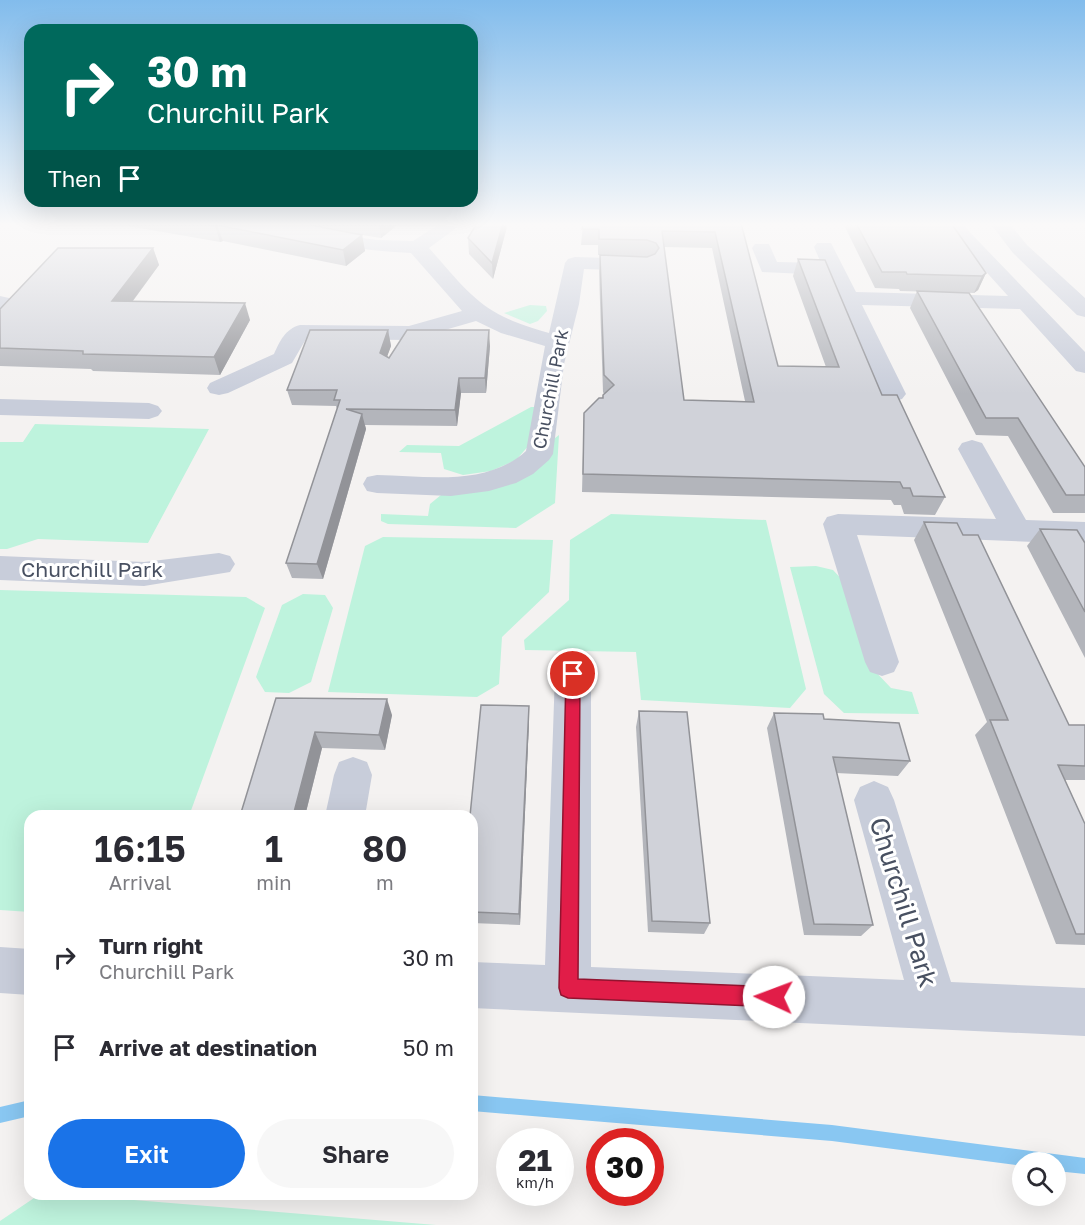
<!DOCTYPE html>
<html lang="en">
<head>
<meta charset="utf-8">
<style>
	:root { --surface:#fff; --page:#f7f7f7; --text:#2b2b33; --muted:#7c7c81; --accent:#1a73e8 }
	body { margin:0; font-family:"Golos Text",sans-serif; background:var(--page); color:var(--text); height:100vh; display:flex; flex-direction:column; font-size:22px; white-space:nowrap }
	* { box-sizing:border-box; margin:0 }
	p { font-size:20px; color:var(--muted) }
	.icon { flex:none; width:33px; height:33px; fill:none; stroke:currentColor; stroke-width:2; stroke-linecap:round; stroke-linejoin:round }
	.map { position:relative; flex:1; overflow:hidden }
	.details { position:absolute; left:24px; top:810px; width:454px; height:390px; display:flex; flex-direction:column; background:var(--surface); border-radius:18px; box-shadow:0 6px 24px #0002 }
	.details>* { flex:none }
	.banner { position:absolute; left:24px; top:24px; width:454px; height:183px; border-radius:18px; box-shadow:0 6px 24px #0002; background:#00695c; color:#fff; overflow:hidden }
	.controls { position:absolute; left:1012px; top:1152px; display:grid; gap:12px }
	.controls a { display:grid; place-items:center; width:54px; height:54px; border-radius:50%; background:var(--surface); box-shadow:0 6px 24px #0002; font-size:30px }
	.speed { position:absolute; left:496px; top:1128px; display:flex; gap:12px; font-size:30px; font-weight:700; text-align:center }
	.speed>* { display:grid; place-content:center; width:78px; height:78px; border-radius:50%; background:var(--surface); box-shadow:0 6px 24px #0002; line-height:1 }
	.speed small { font-size:15px; font-weight:400 }
	.speed .limit { border:9px solid #d22; background:#fff; color:#111 }
	.pin { position:absolute; display:grid; place-items:center; width:51px; height:51px; color:#fff; margin:-26px; border:3px solid #fff; border-radius:50%; box-shadow:0 2px 6px #0007 }
	.me { position:absolute; width:66px; margin:-33px; rotate:272deg; stroke-linejoin:round; filter:drop-shadow(0 0 4px #0008) }
	.turn { display:flex; align-items:center; gap:21px; height:126px; padding:0 24px; font-size:27px }
	.turn .icon { width:78px; height:78px; stroke-width:2.5 }
	.turn b { display:block; font-size:42px; line-height:51px }
	.then { display:flex; align-items:center; height:57px; padding:0 24px; background:#0003; gap:12px; font-size:22px }
	.eta { display:flex; justify-content:space-evenly; align-items:center; height:102px; text-align:center }
	.eta b { font-size:36px; font-weight:600; line-height:42px }
	.cta { display:flex; gap:12px; margin-top:auto; padding:12px 24px }
	.cta a { flex:1; height:69px; border-radius:36px; background:var(--accent); color:#fff; font-size:24px; font-weight:600; line-height:69px; text-align:center }
	.cta a+a { background:var(--page); color:var(--text) }
	ul { padding:0; list-style:none }
	li { display:flex; align-items:center; gap:18px; height:90px; padding:0 24px }
	li div { flex:1 }
	li b { display:block; font-size:22px }
	li em { font-style:normal }
	.map>svg:first-child { display:block }
	.green { fill:#bef3dd }
	.lines { fill:none; stroke-linecap:round; stroke-linejoin:round }
	.stream { fill:#89c7f2; fill-rule:evenodd }
	.minor { fill:#c8cdda; fill-rule:evenodd }
	.wall { fill:#b3b5bb; fill-rule:evenodd }
	.shaded-wall { fill:#929398 }
	.building { fill:#d0d2d9; stroke:#929398; stroke-width:1.5; fill-rule:evenodd }
	.route { fill:#e11d48; stroke:#92132f; stroke-width:1.5 }
	.labels { text-anchor:middle; dominant-baseline:central; stroke-width:6; stroke-linejoin:round; paint-order:stroke }
	.far-street-label { font-size:18px; fill:#485061; stroke:#fff }
	.street-label { font-size:21px; fill:#485061; stroke:#fff }
	.near-street-label { font-size:26px; fill:#485061; stroke:#fff }
</style>
</head>
<body>
<div class="map">
<svg width="1085" height="1225" viewBox="0 0 1085 1225">
	<rect width="100%" height="100%" fill="#f4f2f1"/>
	<!-- green -->
	<g class="green">
		<path d="M 530,305 L 546,306 L 547,311 L 538,321 L 530,324 L 504,313 Z"/>
		<path d="M 531,407 L 538,407 L 531,443 L 516,460 L 491,471 L 463,475 L 444,469 L 441,453 L 399,452 L 407,445 L 459,446 Z"/>
		<path d="M 35,424 L 209,429 L 148,543 L 38,539 L 7,549 L 0,549 L 0,442 L 23,442 Z"/>
		<path d="M 559,435 L 555,503 L 516,528 L 388,524 L 381,521 L 381,514 L 428,516 L 430,504 L 441,495 L 485,491 Z"/>
		<path d="M 611,514 L 766,520 L 806,689 L 790,708 L 641,700 L 636,652 L 525,650 L 524,640 L 569,600 L 570,540 Z"/>
		<path d="M 383,537 L 553,540 L 549,592 L 502,637 L 499,684 L 477,697 L 328,692 L 365,546 Z"/>
		<path d="M 816,566 L 833,570 L 847,585 L 870,666 L 891,688 L 912,692 L 919,714 L 844,713 L 824,694 L 790,567 Z"/>
		<path d="M 0,590 L 246,597 L 265,608 L 189,816 L 30,816 L 30,912 L 0,910 Z"/>
		<path d="M 303,594 L 325,595 L 333,608 L 311,682 L 289,693 L 265,692 L 256,677 L 282,605 Z"/>
		<path d="M 40,1194 L 61,1194 L 436,1225 L 0,1225 L 0,1221 Z"/>
	</g>
	<g class="lines">
		<!-- stream -->
		<g class="stream">
			<path d="M 472,1095 L 832,1125 L 1085,1158 L 1085,1174 L 1056,1171 L 1056,1162 L 1023,1162 L 1023,1166 L 832,1141 L 472,1111 Z"/>
			<path d="M 30,1100 L 30,1116 L 0,1123 L 0,1107 Z"/>
		</g>
		<!-- minor -->
		<g class="minor">
			<path d="M 253,223 L 287,223 L 341,235 L 377,240 L 413,241 L 441,223 L 463,223 L 429,248 C 472,297 483,315 549,333 L 565,263 L 568,259 L 575,257 L 643,259 L 650,261 L 653,265 L 650,269 L 643,271 L 584,269 L 579,304 L 564,364 L 553,454 L 549,460 L 533,474 L 516,483 L 489,491 L 451,496 L 377,493 L 367,491 L 363,484 L 367,477 L 377,475 C 427,476 486,487 526,451 L 545,346 L 501,333 L 476,321 L 410,340 L 306,339 L 292,363 L 228,393 L 219,395 L 210,393 L 207,388 L 210,383 L 274,354 C 280,341 285,329 300,325 L 409,326 L 462,311 L 411,253 C 358,251 307,240 255,227 Z"/>
			<path d="M 942,223 L 961,223 L 1085,352 L 1085,373 L 1076,371 L 1020,309 L 862,305 L 906,394 L 902,399 L 893,402 L 884,399 L 827,275 L 762,272 L 752,248 L 755,244 L 769,244 L 777,262 L 821,263 L 814,247 L 817,243 L 831,243 L 856,292 L 1008,296 Z"/>
			<path d="M 990,223 L 1009,223 L 1027,245 L 1085,298 L 1085,317 L 1077,315 L 1013,253 Z"/>
			<path d="M 0,296 L 9,298 L 12,303 L 9,308 L 0,310 Z"/>
			<path d="M 0,399 L 149,403 L 158,406 L 162,411 L 158,416 L 149,419 L 0,415 Z"/>
			<path d="M 972,440 L 982,443 L 1026,520 L 1085,522 L 1085,544 L 857,535 L 899,662 L 894,672 L 882,676 L 870,672 L 865,662 L 823,524 L 827,517 L 838,514 L 996,519 L 958,449 L 962,443 Z"/>
			<path d="M 219,553 L 230,556 L 235,564 L 230,572 L 144,586 L 0,580 L 0,556 L 144,562 Z"/>
			<path d="M 573,658 L 585,663 L 591,673 L 591,967 L 904,980 L 854,800 L 860,787 L 874,781 L 888,787 L 894,800 L 951,982 L 1085,988 L 1085,1036 L 472,1008 L 472,962 L 545,965 L 555,673 L 561,663 Z"/>
			<path d="M 353,757 L 367,762 L 372,775 L 365,816 L 325,816 L 334,775 L 339,762 Z"/>
			<path d="M 0,947 L 30,949 L 30,995 L 0,993 Z"/>
		</g>
	</g>
	<!-- wall -->
	<g class="wall">
		<path d="M 111,223 L 400,223 L 381,238 L 362,235 L 365,251 L 346,266 L 223,241 L 220,242 Z"/>
		<path d="M 477,223 L 508,223 L 493,279 L 469,254 L 468,238 Z"/>
		<path d="M 583,223 L 741,223 L 778,366 L 826,367 L 793,276 L 798,259 L 945,497 L 935,515 L 904,514 L 901,505 L 894,505 L 891,500 L 582,492 L 584,413 L 602,398 L 604,394 L 603,392 L 599,272 L 600,255 L 598,255 L 598,245 L 581,245 ZM 664,247 L 712,248 L 745,401 L 684,400 Z"/>
		<path d="M 847,223 L 951,223 L 986,273 L 978,290 L 974,293 L 900,291 L 899,289 L 875,288 L 845,227 Z"/>
		<path d="M 153,248 L 159,265 L 133,301 L 250,320 L 220,375 L 93,371 L 91,369 L 0,366 L 0,309 Z"/>
		<path d="M 917,291 L 1085,467 L 1085,513 L 1053,513 L 1008,436 L 976,435 L 910,308 Z"/>
		<path d="M 388,330 L 391,346 L 387,356 L 389,358 L 490,346 L 486,393 L 461,393 L 457,426 L 365,425 L 366,429 L 323,579 L 292,578 L 286,563 L 337,409 L 336,406 L 292,405 L 287,390 Z"/>
		<path d="M 924,522 L 963,535 L 1069,725 L 1085,725 L 1085,780 L 1065,780 L 1085,824 L 1085,945 L 1056,944 L 975,735 L 987,722 L 914,540 Z"/>
		<path d="M 1040,529 L 1085,543 L 1085,658 L 1027,546 Z"/>
		<path d="M 276,698 L 392,715 L 385,750 L 322,748 L 305,816 L 240,816 Z"/>
		<path d="M 529,706 L 529,722 L 520,925 L 472,923 L 472,816 Z"/>
		<path d="M 639,711 L 710,923 L 704,934 L 648,932 L 636,727 Z"/>
		<path d="M 774,713 L 824,719 L 910,761 L 898,776 L 836,773 L 873,925 L 861,936 L 804,935 L 767,728 Z"/>
	</g>
	<!-- shaded-wall -->
	<g class="shaded-wall">
		<path d="M 379,223 L 400,223 L 381,238 Z"/>
		<path d="M 503,223 L 508,223 L 493,279 L 492,263 Z"/>
		<path d="M 217,225 L 223,241 L 220,242 L 215,226 Z"/>
		<path d="M 362,235 L 365,251 L 346,266 L 343,250 Z"/>
		<path d="M 153,248 L 159,265 L 120,318 L 112,301 Z"/>
		<path d="M 986,273 L 978,290 L 974,293 L 982,276 Z"/>
		<path d="M 245,303 L 250,320 L 220,375 L 214,357 Z"/>
		<path d="M 388,330 L 391,346 L 383,368 L 380,353 Z"/>
		<path d="M 489,330 L 490,346 L 486,393 L 485,378 Z"/>
		<path d="M 459,378 L 461,393 L 457,426 L 455,410 Z"/>
		<path d="M 362,414 L 366,429 L 323,579 L 317,564 Z"/>
		<path d="M 387,699 L 392,715 L 385,750 L 379,735 Z"/>
		<path d="M 529,706 L 529,722 L 520,925 L 519,914 Z"/>
		<path d="M 315,732 L 322,748 L 305,816 L 293,816 Z"/>
	</g>
	<!-- building -->
	<g class="building">
		<path d="M 196,223 L 300,223 L 362,235 L 343,250 L 217,225 L 215,226 Z"/>
		<path d="M 477,223 L 503,223 L 492,263 L 468,238 Z"/>
		<path d="M 583,223 L 741,223 L 778,366 L 839,367 L 798,259 L 825,260 L 882,395 L 897,395 L 945,497 L 913,496 L 910,488 L 903,488 L 900,482 L 583,474 L 584,413 L 599,398 L 603,398 L 603,395 L 614,385 L 604,375 L 600,255 L 647,257 L 655,254 L 659,248 L 656,243 L 647,240 L 599,239 L 599,229 L 582,229 ZM 662,231 L 715,232 L 754,402 L 684,400 Z"/>
		<path d="M 856,223 L 951,223 L 986,273 L 982,276 L 907,274 L 906,272 L 882,272 Z"/>
		<path d="M 58,248 L 153,248 L 112,301 L 245,303 L 214,357 L 83,354 L 83,351 L 0,348 L 0,309 Z"/>
		<path d="M 917,291 L 969,293 L 1085,467 L 1085,495 L 1066,495 L 1018,418 L 986,418 Z"/>
		<path d="M 310,330 L 388,330 L 380,353 L 389,358 L 407,330 L 489,330 L 485,378 L 459,378 L 455,410 L 346,409 L 362,414 L 317,564 L 286,563 L 340,400 L 334,400 L 337,390 L 287,390 Z"/>
		<path d="M 924,522 L 957,523 L 963,535 L 978,535 L 1069,725 L 1085,725 L 1085,766 L 1058,765 L 1085,824 L 1085,934 L 1076,934 L 990,720 L 1008,720 Z"/>
		<path d="M 1040,529 L 1077,530 L 1085,543 L 1085,612 Z"/>
		<path d="M 276,698 L 387,699 L 379,735 L 315,732 L 293,816 L 240,816 Z"/>
		<path d="M 481,705 L 529,706 L 519,914 L 472,912 L 472,816 L 470,816 Z"/>
		<path d="M 639,711 L 687,712 L 710,923 L 652,921 Z"/>
		<path d="M 774,713 L 823,714 L 824,719 L 899,723 L 910,761 L 833,757 L 873,925 L 814,924 Z"/>
	</g>
	<!-- sky -->
	<linearGradient id="sky" x2="0" y2="1"><stop stop-color="#82bcec"/><stop offset="0.57" stop-color="#faf9f9"/><stop offset="1" stop-color="#faf9f9" stop-opacity="0"/></linearGradient>
	<rect width="1085" height="394" fill="url(#sky)"/>
	<!-- route -->
	<path class="route" d="M 573,667 L 578,669 L 580,674 L 578,979 L 774,987 L 781,990 L 784,997 L 781,1004 L 774,1007 L 568,998 L 561,995 L 559,988 L 566,674 L 568,669 Z"/>
	<g class="labels">
		<!-- far-street labels -->
		<g class="far-street-label">
			<text transform="translate(550 389) rotate(-79)">Churchill Park</text>
		</g>
		<!-- street labels -->
		<g class="street-label">
			<text x="92" y="569">Churchill Park</text>
		</g>
		<!-- near-street labels -->
		<g class="near-street-label">
			<text transform="translate(904 902) rotate(73)">Churchill Park</text>
		</g>
	</g>
</svg>
<div class="controls">
<a><svg class="icon" aria-label="search" viewBox="0 0 24 24"><circle cx="10" cy="10" r="6"/><path d="M15 15l6 6"/></svg></a>
</div>
<div class="speed"><div>21<small>km/h</small></div><div class="limit">30</div></div>
<div class="pin" style="left:573px;top:674px;background:#d93025"><svg class="icon" aria-label="arrive" viewBox="0 0 24 24"><path d="M6 21V4h12l-3 4 3 4H6"/></svg></div>
<svg class="me" style="left:774px;top:997px" viewBox="-20 -20 40 40"><circle r="19" fill="#fff"/><path d="M0-13L10 11 0 6-10 11z" fill="#e11d48"/></svg>
<div class="banner">
<div class="turn"><svg class="icon" aria-label="right" viewBox="0 0 24 24"><path d="M7 20v-9h11M14 6l5 5-5 5"/></svg><div><b>30 m</b>Churchill Park</div></div>
<div class="then">Then<svg class="icon" aria-label="arrive" viewBox="0 0 24 24"><path d="M6 21V4h12l-3 4 3 4H6"/></svg></div>
</div>
<section class="details">
<div class="eta">
<div><b>16:15</b><p>Arrival</p></div>
<div><b>1</b><p>min</p></div>
<div><b>80</b><p>m</p></div>
</div>
<ul>
<li><svg class="icon" aria-label="right" viewBox="0 0 24 24"><path d="M7 20v-9h11M14 6l5 5-5 5"/></svg><div><b>Turn right</b><p>Churchill Park</p></div><em>30 m</em></li>
<li><svg class="icon" aria-label="arrive" viewBox="0 0 24 24"><path d="M6 21V4h12l-3 4 3 4H6"/></svg><div><b>Arrive at destination</b></div><em>50 m</em></li>
</ul>
<div class="cta"><a>Exit</a><a>Share</a></div>
</section>
</div>
</body>
</html>
